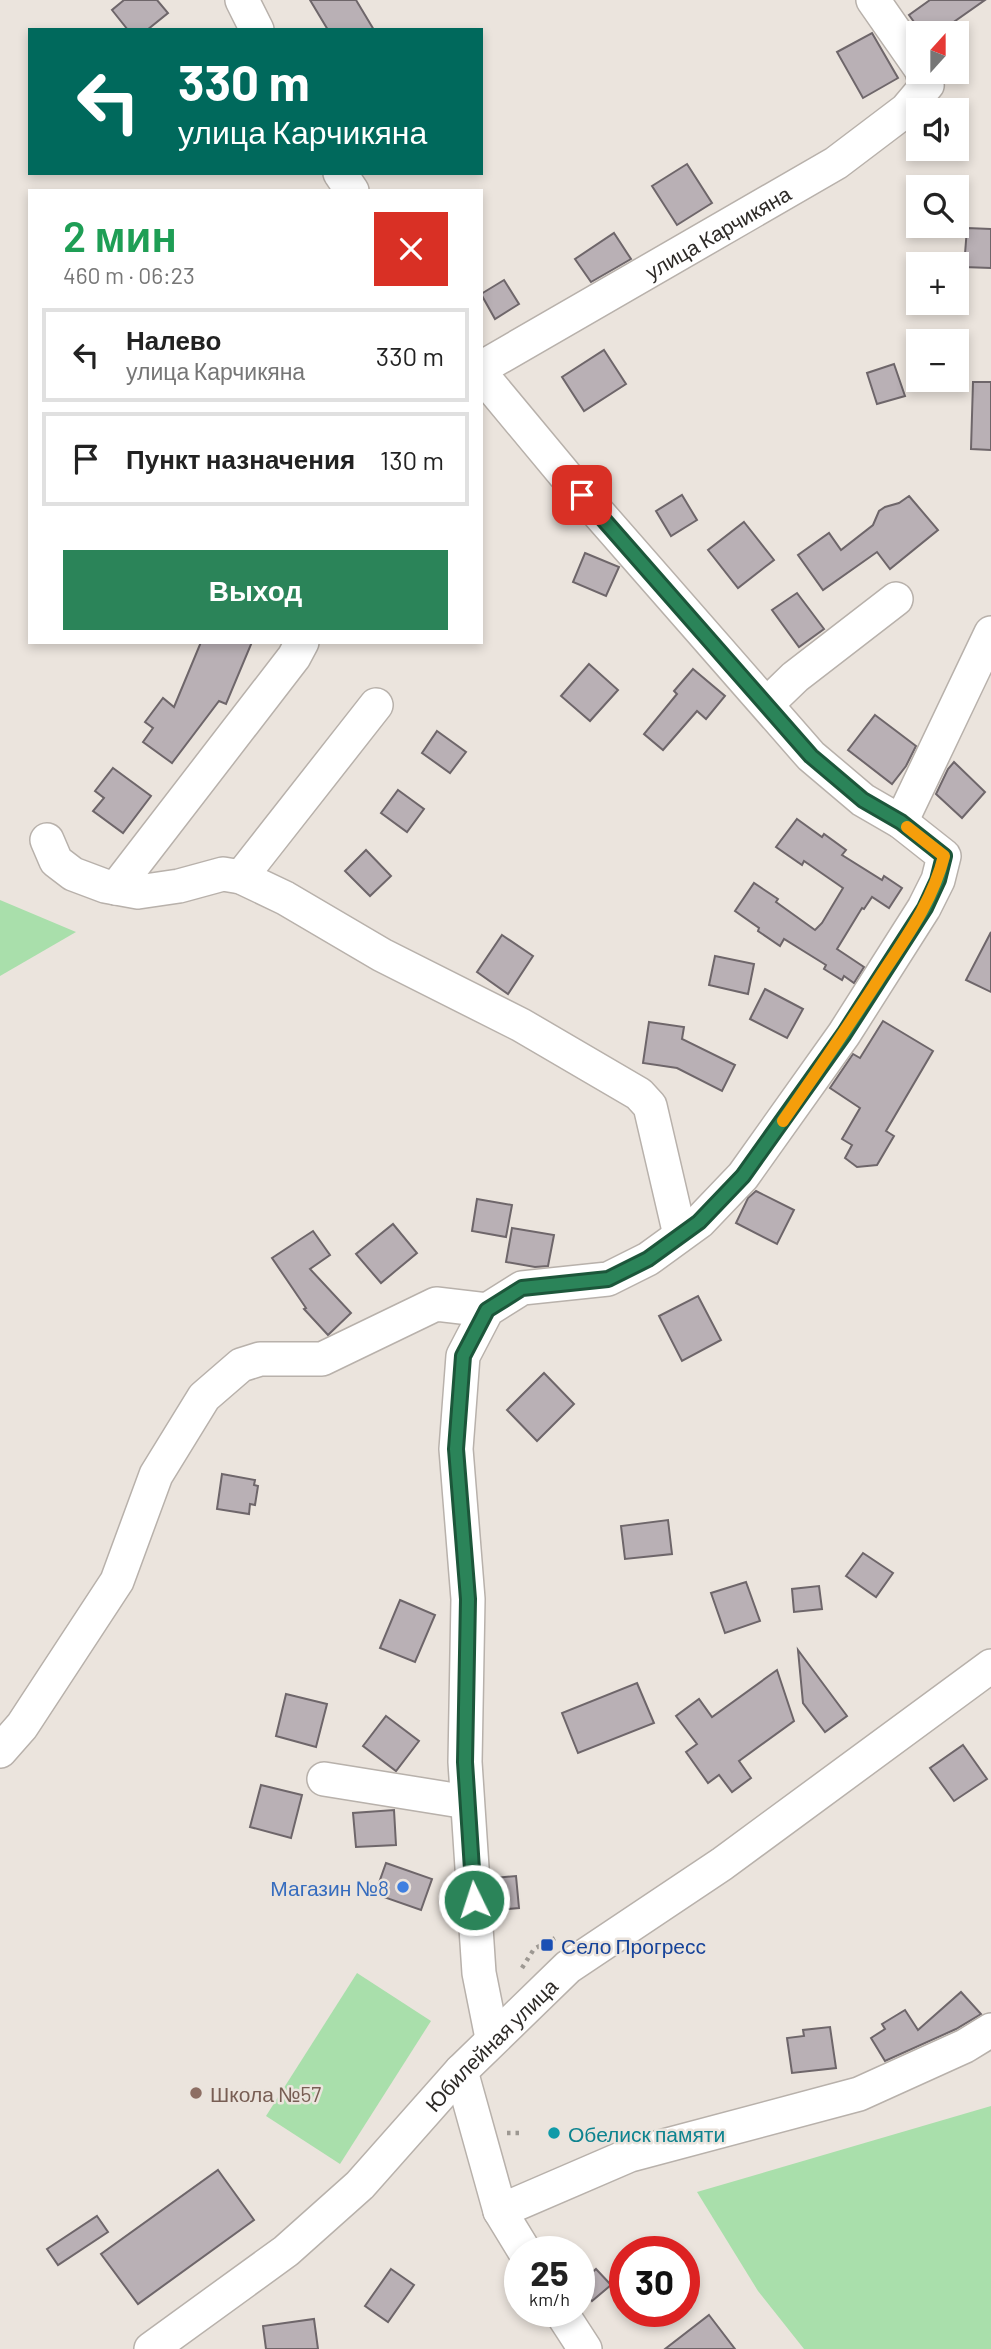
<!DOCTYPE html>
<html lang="ru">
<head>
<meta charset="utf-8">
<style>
	:root { --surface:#fff; --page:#f2f2f2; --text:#222; --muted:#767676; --line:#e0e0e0; --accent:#2b8459 }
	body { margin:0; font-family:Barlow,sans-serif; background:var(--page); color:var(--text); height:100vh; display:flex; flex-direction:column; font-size:26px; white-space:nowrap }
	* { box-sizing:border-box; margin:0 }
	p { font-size:23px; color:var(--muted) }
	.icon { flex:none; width:38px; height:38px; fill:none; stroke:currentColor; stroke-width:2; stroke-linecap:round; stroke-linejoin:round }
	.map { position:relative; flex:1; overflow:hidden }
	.drawer { position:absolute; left:28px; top:189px; width:455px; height:455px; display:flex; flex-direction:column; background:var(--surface); border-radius:0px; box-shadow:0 4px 10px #0003 }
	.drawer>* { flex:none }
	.top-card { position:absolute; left:28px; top:28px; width:455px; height:147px; border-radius:0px; box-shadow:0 4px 10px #0003; background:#00695c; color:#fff; overflow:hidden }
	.needle { width:46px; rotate:21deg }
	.controls { position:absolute; left:906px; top:21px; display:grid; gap:14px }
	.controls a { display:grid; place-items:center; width:63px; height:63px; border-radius:0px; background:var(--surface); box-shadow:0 4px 10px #0003; font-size:35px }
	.speed { position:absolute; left:504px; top:2236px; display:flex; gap:14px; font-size:35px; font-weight:700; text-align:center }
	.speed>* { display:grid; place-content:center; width:91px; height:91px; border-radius:50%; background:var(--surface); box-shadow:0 4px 10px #0003; line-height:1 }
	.speed small { font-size:18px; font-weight:400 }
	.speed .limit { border:10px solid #d22; background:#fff; color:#111 }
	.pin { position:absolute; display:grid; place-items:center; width:60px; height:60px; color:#fff; margin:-30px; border-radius:14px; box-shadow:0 4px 10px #0006 }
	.me { position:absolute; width:77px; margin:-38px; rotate:356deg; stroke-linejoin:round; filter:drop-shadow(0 0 5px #0008) }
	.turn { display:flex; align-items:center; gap:24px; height:147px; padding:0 35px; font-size:32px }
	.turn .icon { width:91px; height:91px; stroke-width:2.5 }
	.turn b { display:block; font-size:49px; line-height:60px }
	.round { display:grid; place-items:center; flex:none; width:74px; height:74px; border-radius:0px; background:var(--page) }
	.headline { display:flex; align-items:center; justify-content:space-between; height:119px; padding:0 35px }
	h1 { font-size:42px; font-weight:600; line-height:52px; color:#1e9e55 }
	.button { display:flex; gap:14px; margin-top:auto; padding:14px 35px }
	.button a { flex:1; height:80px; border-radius:0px; background:var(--accent); color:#fff; font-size:28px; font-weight:600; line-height:80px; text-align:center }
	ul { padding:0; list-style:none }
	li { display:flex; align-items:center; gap:21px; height:94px; margin:0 14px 10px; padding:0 21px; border:4px solid var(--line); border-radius:0px }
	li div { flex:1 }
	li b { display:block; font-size:26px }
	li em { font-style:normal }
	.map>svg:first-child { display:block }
	.green { fill:#a9dfab }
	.building { fill:#b9b0b5; stroke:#6e666a; stroke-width:2 }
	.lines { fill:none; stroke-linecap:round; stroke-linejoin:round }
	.minor-casing { stroke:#b8b1ab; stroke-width:36 }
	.path { stroke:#9d9892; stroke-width:4.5; stroke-dasharray:3.5 5; stroke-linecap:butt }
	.minor { stroke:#fff; stroke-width:33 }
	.route-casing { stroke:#1c563a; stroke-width:18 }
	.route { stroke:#2b8459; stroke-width:12 }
	.slow { stroke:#f59e0b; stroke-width:12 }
	.shop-dot { fill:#3f7fe0; stroke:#ebe4dd; stroke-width:2.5 }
	.transit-dot { fill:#1a4fb4; stroke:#ebe4dd; stroke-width:2.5 }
	.education-dot { fill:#8d6e63; stroke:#ebe4dd; stroke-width:2.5 }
	.culture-dot { fill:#0f9aa8; stroke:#ebe4dd; stroke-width:2.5 }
	.labels { text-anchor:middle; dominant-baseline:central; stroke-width:5; stroke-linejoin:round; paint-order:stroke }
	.street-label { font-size:21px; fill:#2d2a27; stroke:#ebe4dd }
	.shop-label { font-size:21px; fill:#366cbe; stroke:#ebe4dd; text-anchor:end }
	.transit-label { font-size:21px; fill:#164399; stroke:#ebe4dd; text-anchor:start }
	.education-label { font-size:21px; fill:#785e54; stroke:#ebe4dd; text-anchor:start }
	.culture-label { font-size:21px; fill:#0d838f; stroke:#ebe4dd; text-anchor:start }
</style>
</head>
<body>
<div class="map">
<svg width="991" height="2349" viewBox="0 0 991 2349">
	<rect width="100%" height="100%" fill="#ebe4dd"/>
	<!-- green -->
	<g class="green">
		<path d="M 0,900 L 76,932 L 0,976 Z"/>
		<path d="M 357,1973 L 431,2021 L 340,2164 L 266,2116 Z"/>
		<path d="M 991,2106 L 991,2349 L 804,2349 L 758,2291 L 697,2192 Z"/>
	</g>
	<!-- building -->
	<g class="building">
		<path d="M 124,0 L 157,0 L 168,13 L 147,30 L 128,30 L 112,10 Z"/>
		<path d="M 310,0 L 356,0 L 374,30 L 328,30 Z"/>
		<path d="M 930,0 L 985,0 L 938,33 L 922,33 L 909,15 Z"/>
		<path d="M 872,33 L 898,78 L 863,98 L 837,52 Z"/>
		<path d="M 687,164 L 712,203 L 677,225 L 652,186 Z"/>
		<path d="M 967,228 L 991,229 L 991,268 L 964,267 Z"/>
		<path d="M 614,233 L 631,259 L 591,282 L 575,259 Z"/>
		<path d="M 504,280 L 519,304 L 495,319 L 481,294 Z"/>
		<path d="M 604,350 L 626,384 L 584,411 L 562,377 Z"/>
		<path d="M 894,364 L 905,396 L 877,404 L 867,373 Z"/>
		<path d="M 973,382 L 991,382 L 991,450 L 971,449 Z"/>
		<path d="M 682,495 L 697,520 L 671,536 L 656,511 Z"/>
		<path d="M 909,496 L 938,530 L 890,569 L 877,552 L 823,590 L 798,555 L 829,533 L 841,550 L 873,525 L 879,511 L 885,507 L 899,503 Z"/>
		<path d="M 744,522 L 774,560 L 738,588 L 708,550 Z"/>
		<path d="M 585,553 L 619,567 L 606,596 L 573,582 Z"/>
		<path d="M 797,593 L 824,629 L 799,647 L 772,610 Z"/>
		<path d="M 201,642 L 252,642 L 226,704 L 219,701 L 172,763 L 143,742 L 153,728 L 145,722 L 163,698 L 174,707 Z"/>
		<path d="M 589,664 L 618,690 L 590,721 L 561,696 Z"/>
		<path d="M 693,669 L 725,696 L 706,719 L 697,711 L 663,750 L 644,734 L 677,694 L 674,691 Z"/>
		<path d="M 875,715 L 916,746 L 906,766 L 892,784 L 848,750 Z"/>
		<path d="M 437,731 L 466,752 L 450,773 L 422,753 Z"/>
		<path d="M 954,762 L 985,792 L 962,818 L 936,794 L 948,769 Z"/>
		<path d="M 113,768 L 151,796 L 123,833 L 93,811 L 104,798 L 95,791 Z"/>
		<path d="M 398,790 L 424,809 L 407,832 L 381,813 Z"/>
		<path d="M 797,819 L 822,837 L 824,834 L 846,850 L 842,855 L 882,880 L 884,876 L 902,888 L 889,908 L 872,897 L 864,909 L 862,908 L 837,949 L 864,967 L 854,983 L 844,976 L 842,980 L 824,969 L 826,965 L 784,939 L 780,946 L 758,931 L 759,928 L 735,911 L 754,883 L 778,899 L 776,902 L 815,930 L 822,923 L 843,888 L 804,861 L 802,865 L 776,847 Z"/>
		<path d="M 366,850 L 391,876 L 370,896 L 345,871 Z"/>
		<path d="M 991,932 L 991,992 L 966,980 Z"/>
		<path d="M 502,935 L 533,956 L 508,994 L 477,972 Z"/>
		<path d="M 715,956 L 754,964 L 748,994 L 709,985 Z"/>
		<path d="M 765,989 L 803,1009 L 787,1038 L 750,1019 Z"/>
		<path d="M 883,1021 L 933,1051 L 886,1131 L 894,1136 L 877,1165 L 857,1167 L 845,1158 L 852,1145 L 842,1139 L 860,1108 L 830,1088 L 853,1054 L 860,1058 Z"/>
		<path d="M 649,1022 L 684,1027 L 682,1039 L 735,1065 L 722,1091 L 677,1068 L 643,1063 Z"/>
		<path d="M 756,1191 L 794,1210 L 777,1244 L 736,1223 L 748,1198 Z"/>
		<path d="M 477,1199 L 512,1205 L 506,1237 L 472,1231 Z"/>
		<path d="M 393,1224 L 417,1253 L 381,1283 L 356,1254 Z"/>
		<path d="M 512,1228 L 554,1235 L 548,1266 L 535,1267 L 506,1262 Z"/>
		<path d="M 313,1231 L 330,1255 L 310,1269 L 351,1313 L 328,1335 L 304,1309 L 306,1308 L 272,1258 Z"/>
		<path d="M 698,1296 L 721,1340 L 682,1361 L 659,1316 Z"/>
		<path d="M 544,1373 L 574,1404 L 537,1441 L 507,1410 Z"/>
		<path d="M 222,1474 L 255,1480 L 254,1485 L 258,1486 L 255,1505 L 250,1504 L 249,1514 L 217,1509 Z"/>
		<path d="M 668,1520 L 672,1554 L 625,1559 L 621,1526 Z"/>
		<path d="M 863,1553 L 893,1573 L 876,1597 L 846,1576 Z"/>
		<path d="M 746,1582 L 760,1621 L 725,1633 L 711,1593 Z"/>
		<path d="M 819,1586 L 822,1609 L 794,1612 L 792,1589 Z"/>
		<path d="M 400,1600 L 435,1615 L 415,1662 L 380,1648 Z"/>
		<path d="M 798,1650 L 847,1716 L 825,1732 L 803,1703 Z"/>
		<path d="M 777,1670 L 794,1721 L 739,1761 L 751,1778 L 732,1792 L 719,1775 L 708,1783 L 686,1752 L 697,1744 L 676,1716 L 699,1699 L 712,1717 Z"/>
		<path d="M 637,1683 L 654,1723 L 578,1753 L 562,1713 Z"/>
		<path d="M 286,1694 L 327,1704 L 316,1747 L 276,1736 Z"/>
		<path d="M 386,1716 L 419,1741 L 396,1771 L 363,1746 Z"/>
		<path d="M 963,1745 L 987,1779 L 954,1801 L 930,1768 Z"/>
		<path d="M 261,1785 L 302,1795 L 291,1838 L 250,1827 Z"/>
		<path d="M 394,1810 L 396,1845 L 356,1847 L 353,1813 Z"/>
		<path d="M 386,1863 L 432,1879 L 421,1910 L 375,1894 Z"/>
		<path d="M 516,1876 L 519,1908 L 498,1910 L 495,1878 Z"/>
		<path d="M 961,1992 L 981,2014 L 956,2029 L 885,2061 L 871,2038 L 885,2029 L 882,2024 L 905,2010 L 918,2030 Z"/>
		<path d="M 830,2027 L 836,2068 L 792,2073 L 787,2038 L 804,2036 L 803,2030 Z"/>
		<path d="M 218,2170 L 254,2220 L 138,2304 L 101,2254 Z"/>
		<path d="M 97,2216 L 108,2232 L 58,2265 L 47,2249 Z"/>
		<path d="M 391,2269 L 414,2285 L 388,2322 L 365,2306 Z"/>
		<path d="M 596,2269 L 611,2285 L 592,2301 L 579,2284 Z"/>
		<path d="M 709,2315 L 735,2349 L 665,2349 Z"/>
		<path d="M 314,2319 L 318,2349 L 266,2349 L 263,2326 Z"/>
	</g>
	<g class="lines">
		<!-- minor casing -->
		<g class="minor-casing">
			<g id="minor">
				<path d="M 242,0 L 257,30"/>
				<path d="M 873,0 L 919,66"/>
				<path d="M 340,173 L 352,191"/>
				<path id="s1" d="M 481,368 L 836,163 L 906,110 L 927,85 L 922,72"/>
				<path d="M 481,374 L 565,475 L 811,756 L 863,800 L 901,822 L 944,856 L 938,880 L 924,908 L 844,1034 L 743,1176 L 699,1222 L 648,1259 L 608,1279 L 522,1288 L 487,1310 L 463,1356 L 456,1449 L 468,1599 L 465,1762 L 479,1973 L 492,2038"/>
				<path d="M 767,704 L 795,677 L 896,599"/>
				<path d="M 901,822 L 991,633"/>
				<path d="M 47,840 L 56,861 L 73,874 L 105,886 L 138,892 L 179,886 L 223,874 L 241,877 L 285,898 L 382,955 L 521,1025 L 639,1094 L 650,1106 L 680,1235"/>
				<path d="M 241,877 L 376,705"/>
				<path d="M 116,888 L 294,657 L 302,642"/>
				<path d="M 0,1751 L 22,1726 L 117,1581 L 156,1475 L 204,1397 L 241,1365 L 260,1359 L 322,1359 L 436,1304 L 487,1310"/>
				<path d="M 324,1779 L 467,1802"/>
				<path d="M 461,2071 L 500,2211 L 525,2252"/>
				<path d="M 500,2211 L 630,2155 L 859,2094 L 965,2046 L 991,2030"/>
				<path d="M 561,2312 L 585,2349"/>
				<path id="s2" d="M 151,2349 L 286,2251 L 360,2185 L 461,2071 L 568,1967 L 722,1864 L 991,1666"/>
			</g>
		</g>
		<!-- path -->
		<g class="path">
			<path d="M 522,1968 L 534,1949 L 559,1936"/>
			<path d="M 507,2133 L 524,2133"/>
		</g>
		<!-- minor -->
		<use href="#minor" class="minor"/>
	</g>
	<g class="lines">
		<!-- route casing -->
		<g class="route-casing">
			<path id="route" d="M 474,1900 L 465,1762 L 468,1599 L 456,1449 L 463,1356 L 487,1310 L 522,1288 L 608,1279 L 648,1259 L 699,1222 L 743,1176 L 844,1034 L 925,908 L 938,880 L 944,856 L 901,822 L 863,800 L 811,756 L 582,495"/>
		</g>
		<!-- route -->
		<use href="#route" class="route"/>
		<!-- slow -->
		<path class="slow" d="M 783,1121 C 817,1072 850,1024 882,974 C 907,936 933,900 944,856 L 907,827"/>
	</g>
	<!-- markers -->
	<circle class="shop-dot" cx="403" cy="1887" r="7"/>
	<rect class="transit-dot" x="540" y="1938" width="14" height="14" rx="3.5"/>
	<circle class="education-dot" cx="196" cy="2093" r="7"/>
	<circle class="culture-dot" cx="554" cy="2133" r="7"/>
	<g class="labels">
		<!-- street labels -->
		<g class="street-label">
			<text stroke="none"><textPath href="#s1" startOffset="273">улица Карчикяна</textPath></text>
			<text stroke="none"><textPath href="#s2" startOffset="458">Юбилейная улица</textPath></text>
		</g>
		<!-- shop labels -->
		<g class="shop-label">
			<text x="389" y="1887">Магазин №8</text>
		</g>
		<!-- transit labels -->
		<g class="transit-label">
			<text x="561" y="1945">Село Прогресс</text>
		</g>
		<!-- education labels -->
		<g class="education-label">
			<text x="210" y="2093">Школа №57</text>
		</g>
		<!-- culture labels -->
		<g class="culture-label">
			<text x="568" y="2133">Обелиск памяти</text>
		</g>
	</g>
</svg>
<div class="controls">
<a><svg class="needle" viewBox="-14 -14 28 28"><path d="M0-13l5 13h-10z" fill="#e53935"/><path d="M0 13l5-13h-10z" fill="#767676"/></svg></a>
<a><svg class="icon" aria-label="sound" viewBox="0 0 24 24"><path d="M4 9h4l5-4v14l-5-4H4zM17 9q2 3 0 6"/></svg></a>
<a><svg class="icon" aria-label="search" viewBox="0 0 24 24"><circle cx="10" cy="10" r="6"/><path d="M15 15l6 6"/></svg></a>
<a>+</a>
<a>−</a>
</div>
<div class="speed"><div>25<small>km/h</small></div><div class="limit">30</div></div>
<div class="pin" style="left:582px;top:495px;background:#d93025"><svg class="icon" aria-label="arrive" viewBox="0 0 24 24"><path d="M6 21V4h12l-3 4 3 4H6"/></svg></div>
<svg class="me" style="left:474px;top:1900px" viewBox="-20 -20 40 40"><circle r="17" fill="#2b8459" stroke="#fff" stroke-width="3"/><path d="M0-11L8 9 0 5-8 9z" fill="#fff"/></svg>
<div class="top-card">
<div class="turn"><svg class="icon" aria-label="left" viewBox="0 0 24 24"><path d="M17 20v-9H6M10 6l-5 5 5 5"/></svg><div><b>330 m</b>улица Карчикяна</div></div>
</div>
<section class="drawer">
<div class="headline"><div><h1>2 мин</h1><p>460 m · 06:23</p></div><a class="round" style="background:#d93025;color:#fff"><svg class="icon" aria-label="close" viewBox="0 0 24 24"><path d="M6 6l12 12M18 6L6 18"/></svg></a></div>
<ul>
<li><svg class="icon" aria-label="left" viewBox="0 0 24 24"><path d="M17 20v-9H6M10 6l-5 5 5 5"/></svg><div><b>Налево</b><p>улица Карчикяна</p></div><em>330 m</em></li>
<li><svg class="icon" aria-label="arrive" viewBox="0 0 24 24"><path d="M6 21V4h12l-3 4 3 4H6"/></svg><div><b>Пункт назначения</b></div><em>130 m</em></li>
</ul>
<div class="button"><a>Выход</a></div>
</section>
</div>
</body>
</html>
